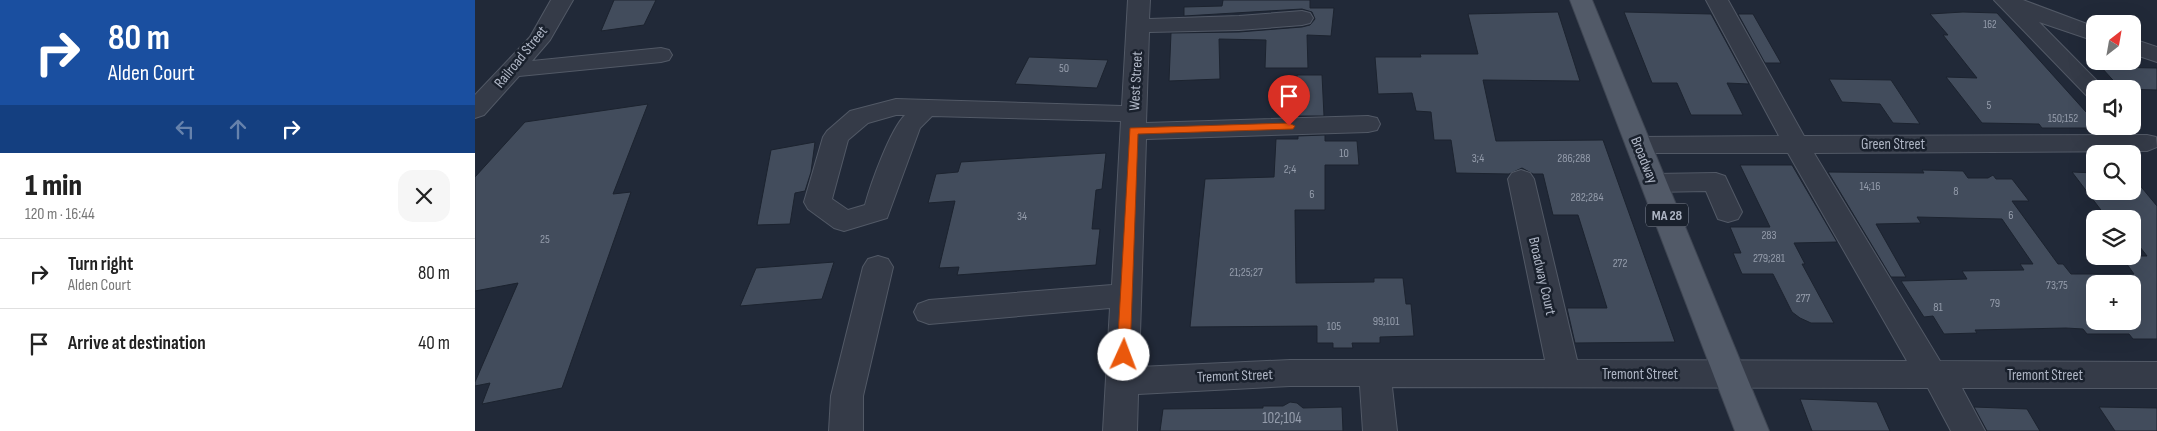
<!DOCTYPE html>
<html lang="en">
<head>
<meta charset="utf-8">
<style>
	:root { --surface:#fff; --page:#f6f6f6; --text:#222; --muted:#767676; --line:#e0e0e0 }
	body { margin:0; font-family:"Sofia Sans Condensed",sans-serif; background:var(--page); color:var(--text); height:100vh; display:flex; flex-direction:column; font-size:19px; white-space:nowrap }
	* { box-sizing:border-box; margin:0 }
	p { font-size:16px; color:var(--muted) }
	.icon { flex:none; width:28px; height:28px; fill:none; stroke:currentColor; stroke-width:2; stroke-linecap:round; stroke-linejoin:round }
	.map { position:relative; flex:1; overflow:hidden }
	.side { display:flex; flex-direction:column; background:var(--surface); width:475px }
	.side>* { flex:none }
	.top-card { background:#1a4fa0; color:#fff; overflow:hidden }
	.needle { width:32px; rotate:31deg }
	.tools { position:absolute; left:1611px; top:15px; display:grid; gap:10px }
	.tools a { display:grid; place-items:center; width:55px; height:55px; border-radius:10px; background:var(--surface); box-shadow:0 5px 20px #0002; font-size:25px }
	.pin { position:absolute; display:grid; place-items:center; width:42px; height:42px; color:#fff; margin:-51px -21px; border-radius:50% 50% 50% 0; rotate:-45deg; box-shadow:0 0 5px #0007 }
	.pin .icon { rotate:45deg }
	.me { position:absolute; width:55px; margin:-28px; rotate:2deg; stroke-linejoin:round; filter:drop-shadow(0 0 4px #0008) }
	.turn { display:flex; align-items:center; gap:18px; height:105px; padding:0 25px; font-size:22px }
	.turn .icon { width:65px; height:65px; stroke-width:2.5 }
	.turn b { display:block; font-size:35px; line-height:42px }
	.lanes { display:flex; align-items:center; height:48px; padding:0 25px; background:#0003; justify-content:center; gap:25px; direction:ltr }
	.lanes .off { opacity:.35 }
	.round { display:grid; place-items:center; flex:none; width:52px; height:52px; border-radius:15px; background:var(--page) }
	.summary { display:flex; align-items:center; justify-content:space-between; height:85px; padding:0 25px }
	h1 { font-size:30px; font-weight:800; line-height:38px }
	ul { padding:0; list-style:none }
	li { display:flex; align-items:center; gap:15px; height:70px; padding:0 25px; border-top:1px solid var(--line) }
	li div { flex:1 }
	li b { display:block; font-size:19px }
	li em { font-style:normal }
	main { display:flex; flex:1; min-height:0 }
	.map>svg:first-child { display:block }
	.building { fill:#424c5c; stroke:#1c232f; fill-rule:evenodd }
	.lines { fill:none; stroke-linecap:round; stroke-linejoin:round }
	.minor-casing { stroke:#525966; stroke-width:2 }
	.major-casing { stroke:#3e4552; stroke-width:2 }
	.minor { fill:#353b48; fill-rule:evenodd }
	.major { fill:#525a68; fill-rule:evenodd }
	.route { fill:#ea580c; stroke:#983908 }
	.labels { text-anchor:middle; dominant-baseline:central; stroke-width:5; stroke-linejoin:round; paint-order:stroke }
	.far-number-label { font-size:11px; fill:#949cab }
	.number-label { font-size:12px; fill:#949cab }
	.shield { fill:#1a212d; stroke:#828997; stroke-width:1 }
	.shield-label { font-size:14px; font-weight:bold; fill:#afb6c5 }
	.street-label { font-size:15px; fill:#afb6c5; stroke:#1a212d }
	.near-number-label { font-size:15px; fill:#949cab }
</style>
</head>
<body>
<main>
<section class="side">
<div class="top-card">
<div class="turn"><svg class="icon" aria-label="right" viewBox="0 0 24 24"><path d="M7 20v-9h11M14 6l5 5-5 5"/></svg><div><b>80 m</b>Alden Court</div></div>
<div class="lanes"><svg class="icon off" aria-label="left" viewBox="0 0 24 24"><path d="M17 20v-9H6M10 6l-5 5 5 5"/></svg><svg class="icon off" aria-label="ahead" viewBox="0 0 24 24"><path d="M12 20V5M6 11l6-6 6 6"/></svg><svg class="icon" aria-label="right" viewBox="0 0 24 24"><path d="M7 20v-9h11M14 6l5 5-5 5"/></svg></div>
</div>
<div class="summary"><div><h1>1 min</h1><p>120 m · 16:44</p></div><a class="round"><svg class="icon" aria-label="close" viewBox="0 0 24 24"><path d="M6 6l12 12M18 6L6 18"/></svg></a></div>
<ul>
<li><svg class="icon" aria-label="right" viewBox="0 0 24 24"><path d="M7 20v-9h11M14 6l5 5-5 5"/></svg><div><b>Turn right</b><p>Alden Court</p></div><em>80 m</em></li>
<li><svg class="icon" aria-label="arrive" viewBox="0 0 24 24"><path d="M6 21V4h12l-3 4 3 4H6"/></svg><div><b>Arrive at destination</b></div><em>40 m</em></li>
</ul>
</section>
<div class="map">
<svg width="1682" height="431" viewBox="0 0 1682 431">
	<rect width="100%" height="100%" fill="#212938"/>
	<!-- building -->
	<g class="building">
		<path d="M 139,0 L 181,0 L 169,25 L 126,31 Z"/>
		<path d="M 748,0 L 835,0 L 835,8 L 859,8 L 856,36 L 832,35 L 833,68 L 790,68 L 791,40 L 744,39 L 745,79 L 694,81 L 696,33 L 764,32 L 827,27 L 835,25 L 840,19 L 837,12 L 827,9 L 709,16 L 709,7 L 747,6 Z"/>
		<path d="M 1083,12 L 1105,81 L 1008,80 L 1021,141 L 1128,140 L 1200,342 L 1100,343 L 1092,308 L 1132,308 L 1103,215 L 1078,215 L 1068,174 L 1058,174 L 1047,168 L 1034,174 L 981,173 L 976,140 L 959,140 L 956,112 L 941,111 L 937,93 L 903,94 L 900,57 L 946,57 L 945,54 L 1003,54 L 993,14 Z"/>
		<path d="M 1149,12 L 1236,14 L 1274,84 L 1252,83 L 1268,115 L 1216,115 L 1202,83 L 1177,83 Z"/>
		<path d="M 1488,12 L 1522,13 L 1620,122 L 1620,126 L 1626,128 L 1567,128 L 1564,124 L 1507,123 L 1471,77 L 1502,78 L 1468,35 L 1473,35 L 1455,14 Z"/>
		<path d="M 1263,14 L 1278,14 L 1306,63 L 1290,63 Z"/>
		<path d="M 554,57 L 633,60 L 622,88 L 540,84 Z"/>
		<path d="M 1626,67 L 1682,68 L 1682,90 L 1646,89 Z"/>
		<path d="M 822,75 L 847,75 L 849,116 L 823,116 Z"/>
		<path d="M 1354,79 L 1416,80 L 1445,124 L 1418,123 L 1405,104 L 1367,102 Z"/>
		<path d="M 173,104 L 138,194 L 156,192 L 87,388 L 7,404 L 15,383 L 0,386 L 0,382 L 43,283 L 0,291 L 0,177 L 50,122 Z"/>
		<path d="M 850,135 L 850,141 L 882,141 L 884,165 L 850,165 L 850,210 L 820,210 L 821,283 L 899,282 L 899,278 L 928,278 L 931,304 L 936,304 L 939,336 L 905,337 L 905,343 L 877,343 L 878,348 L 858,348 L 858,343 L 842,343 L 842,326 L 715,327 L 730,179 L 799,177 L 801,139 L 823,139 L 823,136 Z"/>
		<path d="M 340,142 L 336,172 L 330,191 L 320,193 L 315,224 L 282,225 L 296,150 Z"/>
		<path d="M 631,153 L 627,189 L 621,190 L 617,229 L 625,229 L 621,265 L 482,275 L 484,267 L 464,268 L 480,201 L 453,203 L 461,174 L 483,172 L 486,162 Z"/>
		<path d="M 1265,165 L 1317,165 L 1362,242 L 1319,243 L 1330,264 L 1327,264 L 1359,323 L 1336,323 L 1325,318 L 1317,312 L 1298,274 L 1267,274 L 1258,253 L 1266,253 L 1255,227 L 1295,227 Z"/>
		<path d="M 1447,170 L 1488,171 L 1493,178 L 1513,178 L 1518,175 L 1521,179 L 1537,179 L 1554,201 L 1537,201 L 1583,264 L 1588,264 L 1596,274 L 1659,274 L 1646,256 L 1672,256 L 1658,238 L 1658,219 L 1632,218 L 1597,172 L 1620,173 L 1620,191 L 1658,191 L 1658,177 L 1682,206 L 1682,339 L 1658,339 L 1654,334 L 1612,334 L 1608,329 L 1591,328 L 1500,330 L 1502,333 L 1469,334 L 1458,316 L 1449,317 L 1426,281 L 1492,279 L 1487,271 L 1549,270 L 1545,264 L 1558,264 L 1527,219 L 1442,217 L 1446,223 L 1401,224 L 1431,277 L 1416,277 L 1353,172 L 1449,173 ZM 1620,284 L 1658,284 L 1658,321 L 1620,321 Z"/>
		<path d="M 359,262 L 347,299 L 265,306 L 281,268 Z"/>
		<path d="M 1325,399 L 1402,402 L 1415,431 L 1337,431 Z"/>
		<path d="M 815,402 L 822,403 L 828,408 L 867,407 L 868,431 L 685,431 L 688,409 L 788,408 L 788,406 L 808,406 Z"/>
		<path d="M 1499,407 L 1552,409 L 1565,431 L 1512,431 Z"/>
		<path d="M 1624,407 L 1682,408 L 1682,431 L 1640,431 Z"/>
	</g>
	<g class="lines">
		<!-- minor casing -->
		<g class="minor-casing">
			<g id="minor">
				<path d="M 76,0 L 98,0 L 75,40 L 57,61 L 186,48 L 194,50 L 197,55 L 194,60 L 186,62 L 44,76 L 9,115 L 0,118 L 0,95 L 55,37 Z"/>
				<path d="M 653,0 L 675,0 L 674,19 L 764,16 L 827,11 L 835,13 L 838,18 L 835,23 L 827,25 L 764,30 L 674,32 L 671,123 L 893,116 L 902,118 L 905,124 L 902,130 L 893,132 L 671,139 L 664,367 L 815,360 L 1070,360 L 1033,179 L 1037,173 L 1046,170 L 1055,173 L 1059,179 L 1102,360 L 1432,361 L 1313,153 L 1164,153 L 1155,151 L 1151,145 L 1155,139 L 1164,137 L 1304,136 L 1231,0 L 1253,0 L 1329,136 L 1672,135 L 1681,137 L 1682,147 L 1672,151 L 1339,153 L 1465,361 L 1682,362 L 1682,388 L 1487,388 L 1510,431 L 1476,431 L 1453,388 L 917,387 L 922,431 L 888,431 L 885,386 L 815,386 L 663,394 L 662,431 L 628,431 L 635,308 L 454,324 L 443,320 L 439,312 L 443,304 L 454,300 L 637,285 L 646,121 L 457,116 L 445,128 L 412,218 L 369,231 L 359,228 L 333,209 L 329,202 L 348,137 L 352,131 L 375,111 L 421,99 L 647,106 ZM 421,115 L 430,115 C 415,130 396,183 390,205 L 373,210 L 357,199 L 373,140 L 393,123 Z"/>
				<path d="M 1519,0 L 1548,0 L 1620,27 L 1620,41 L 1564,22 L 1630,89 L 1620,89 L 1620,98 L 1612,96 Z"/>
				<path d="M 1658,39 L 1682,47 L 1682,62 L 1658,54 Z"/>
				<path d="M 1241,173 L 1250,176 L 1267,212 L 1263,219 L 1253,222 L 1243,219 L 1231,191 L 1179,192 L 1170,189 L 1166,183 L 1170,177 L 1179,174 Z"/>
				<path d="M 403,256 L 413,259 L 418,267 L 388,396 L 388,431 L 354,431 L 356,396 L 388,267 L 393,259 Z"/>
			</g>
		</g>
		<!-- major casing -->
		<g class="major-casing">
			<path id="major" d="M 1095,0 L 1117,0 L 1294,431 L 1260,431 Z"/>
		</g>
		<!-- minor -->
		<use href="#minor" class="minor"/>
		<!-- major -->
		<use href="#major" class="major"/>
	</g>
	<!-- route -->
	<path class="route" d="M 814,123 L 820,126 L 818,129 L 663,134 L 655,355 L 653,358 L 649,360 L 644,358 L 642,355 L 655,128 Z"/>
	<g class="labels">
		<!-- far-number labels -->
		<g class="far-number-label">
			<text x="1515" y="24">162</text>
		</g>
		<!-- number labels -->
		<g class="number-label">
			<text x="589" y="68">50</text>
			<text x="1514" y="105">5</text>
			<text x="1588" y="118">150;152</text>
			<text x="869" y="153">10</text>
			<text x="1003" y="158">3;4</text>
			<text x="1099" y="158">286;288</text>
			<text x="815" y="169">2;4</text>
			<text x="1395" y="186">14;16</text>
			<text x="1481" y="191">8</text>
			<text x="837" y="194">6</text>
			<text x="1112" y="197">282;284</text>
			<text x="1536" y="215">6</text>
			<text x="547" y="216">34</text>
			<text x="1294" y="235">283</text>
			<text x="70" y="239">25</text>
			<text x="1294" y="258">279;281</text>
			<text x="1145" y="263">272</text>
			<text x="771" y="272">21;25;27</text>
			<text x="1582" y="285">73;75</text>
			<text x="1328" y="298">277</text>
			<text x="1520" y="303">79</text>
			<text x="1463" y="307">81</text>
			<text x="911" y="321">99;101</text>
			<text x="859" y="326">105</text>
		</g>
		<!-- shield labels -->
		<rect class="shield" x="1171" y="203.5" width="42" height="23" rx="4"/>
		<g class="shield-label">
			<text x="1192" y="215">MA 28</text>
		</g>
		<!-- street labels -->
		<g class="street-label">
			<text transform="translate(46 57) rotate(-51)">Railroad Street</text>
			<text transform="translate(661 81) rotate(-87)">West Street</text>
			<text x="1418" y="144">Green Street</text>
			<text transform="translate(1169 160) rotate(68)">Broadway</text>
			<text transform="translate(1067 276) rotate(77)">Broadway Court</text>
			<text x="1165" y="374">Tremont Street</text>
			<text x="1570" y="375">Tremont Street</text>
			<text transform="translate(760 376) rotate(-2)">Tremont Street</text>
		</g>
		<!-- near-number labels -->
		<g class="near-number-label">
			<text x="807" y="418">102;104</text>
		</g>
	</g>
</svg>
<div class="tools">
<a><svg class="needle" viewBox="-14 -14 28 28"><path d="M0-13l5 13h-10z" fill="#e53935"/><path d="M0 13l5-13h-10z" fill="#767676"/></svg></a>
<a><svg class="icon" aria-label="sound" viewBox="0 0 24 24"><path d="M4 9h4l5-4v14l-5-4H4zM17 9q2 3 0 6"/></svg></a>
<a><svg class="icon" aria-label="search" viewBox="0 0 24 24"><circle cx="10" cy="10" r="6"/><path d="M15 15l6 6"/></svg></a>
<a><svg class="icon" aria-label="layers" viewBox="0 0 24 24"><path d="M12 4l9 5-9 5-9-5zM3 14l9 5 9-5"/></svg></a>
<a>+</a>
</div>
<div class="pin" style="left:814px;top:126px;background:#d93025"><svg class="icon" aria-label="arrive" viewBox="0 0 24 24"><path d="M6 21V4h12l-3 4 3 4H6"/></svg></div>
<svg class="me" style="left:649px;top:355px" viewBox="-20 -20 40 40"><circle r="19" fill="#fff"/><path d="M0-13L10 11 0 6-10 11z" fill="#ea580c"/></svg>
</div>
</main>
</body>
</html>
